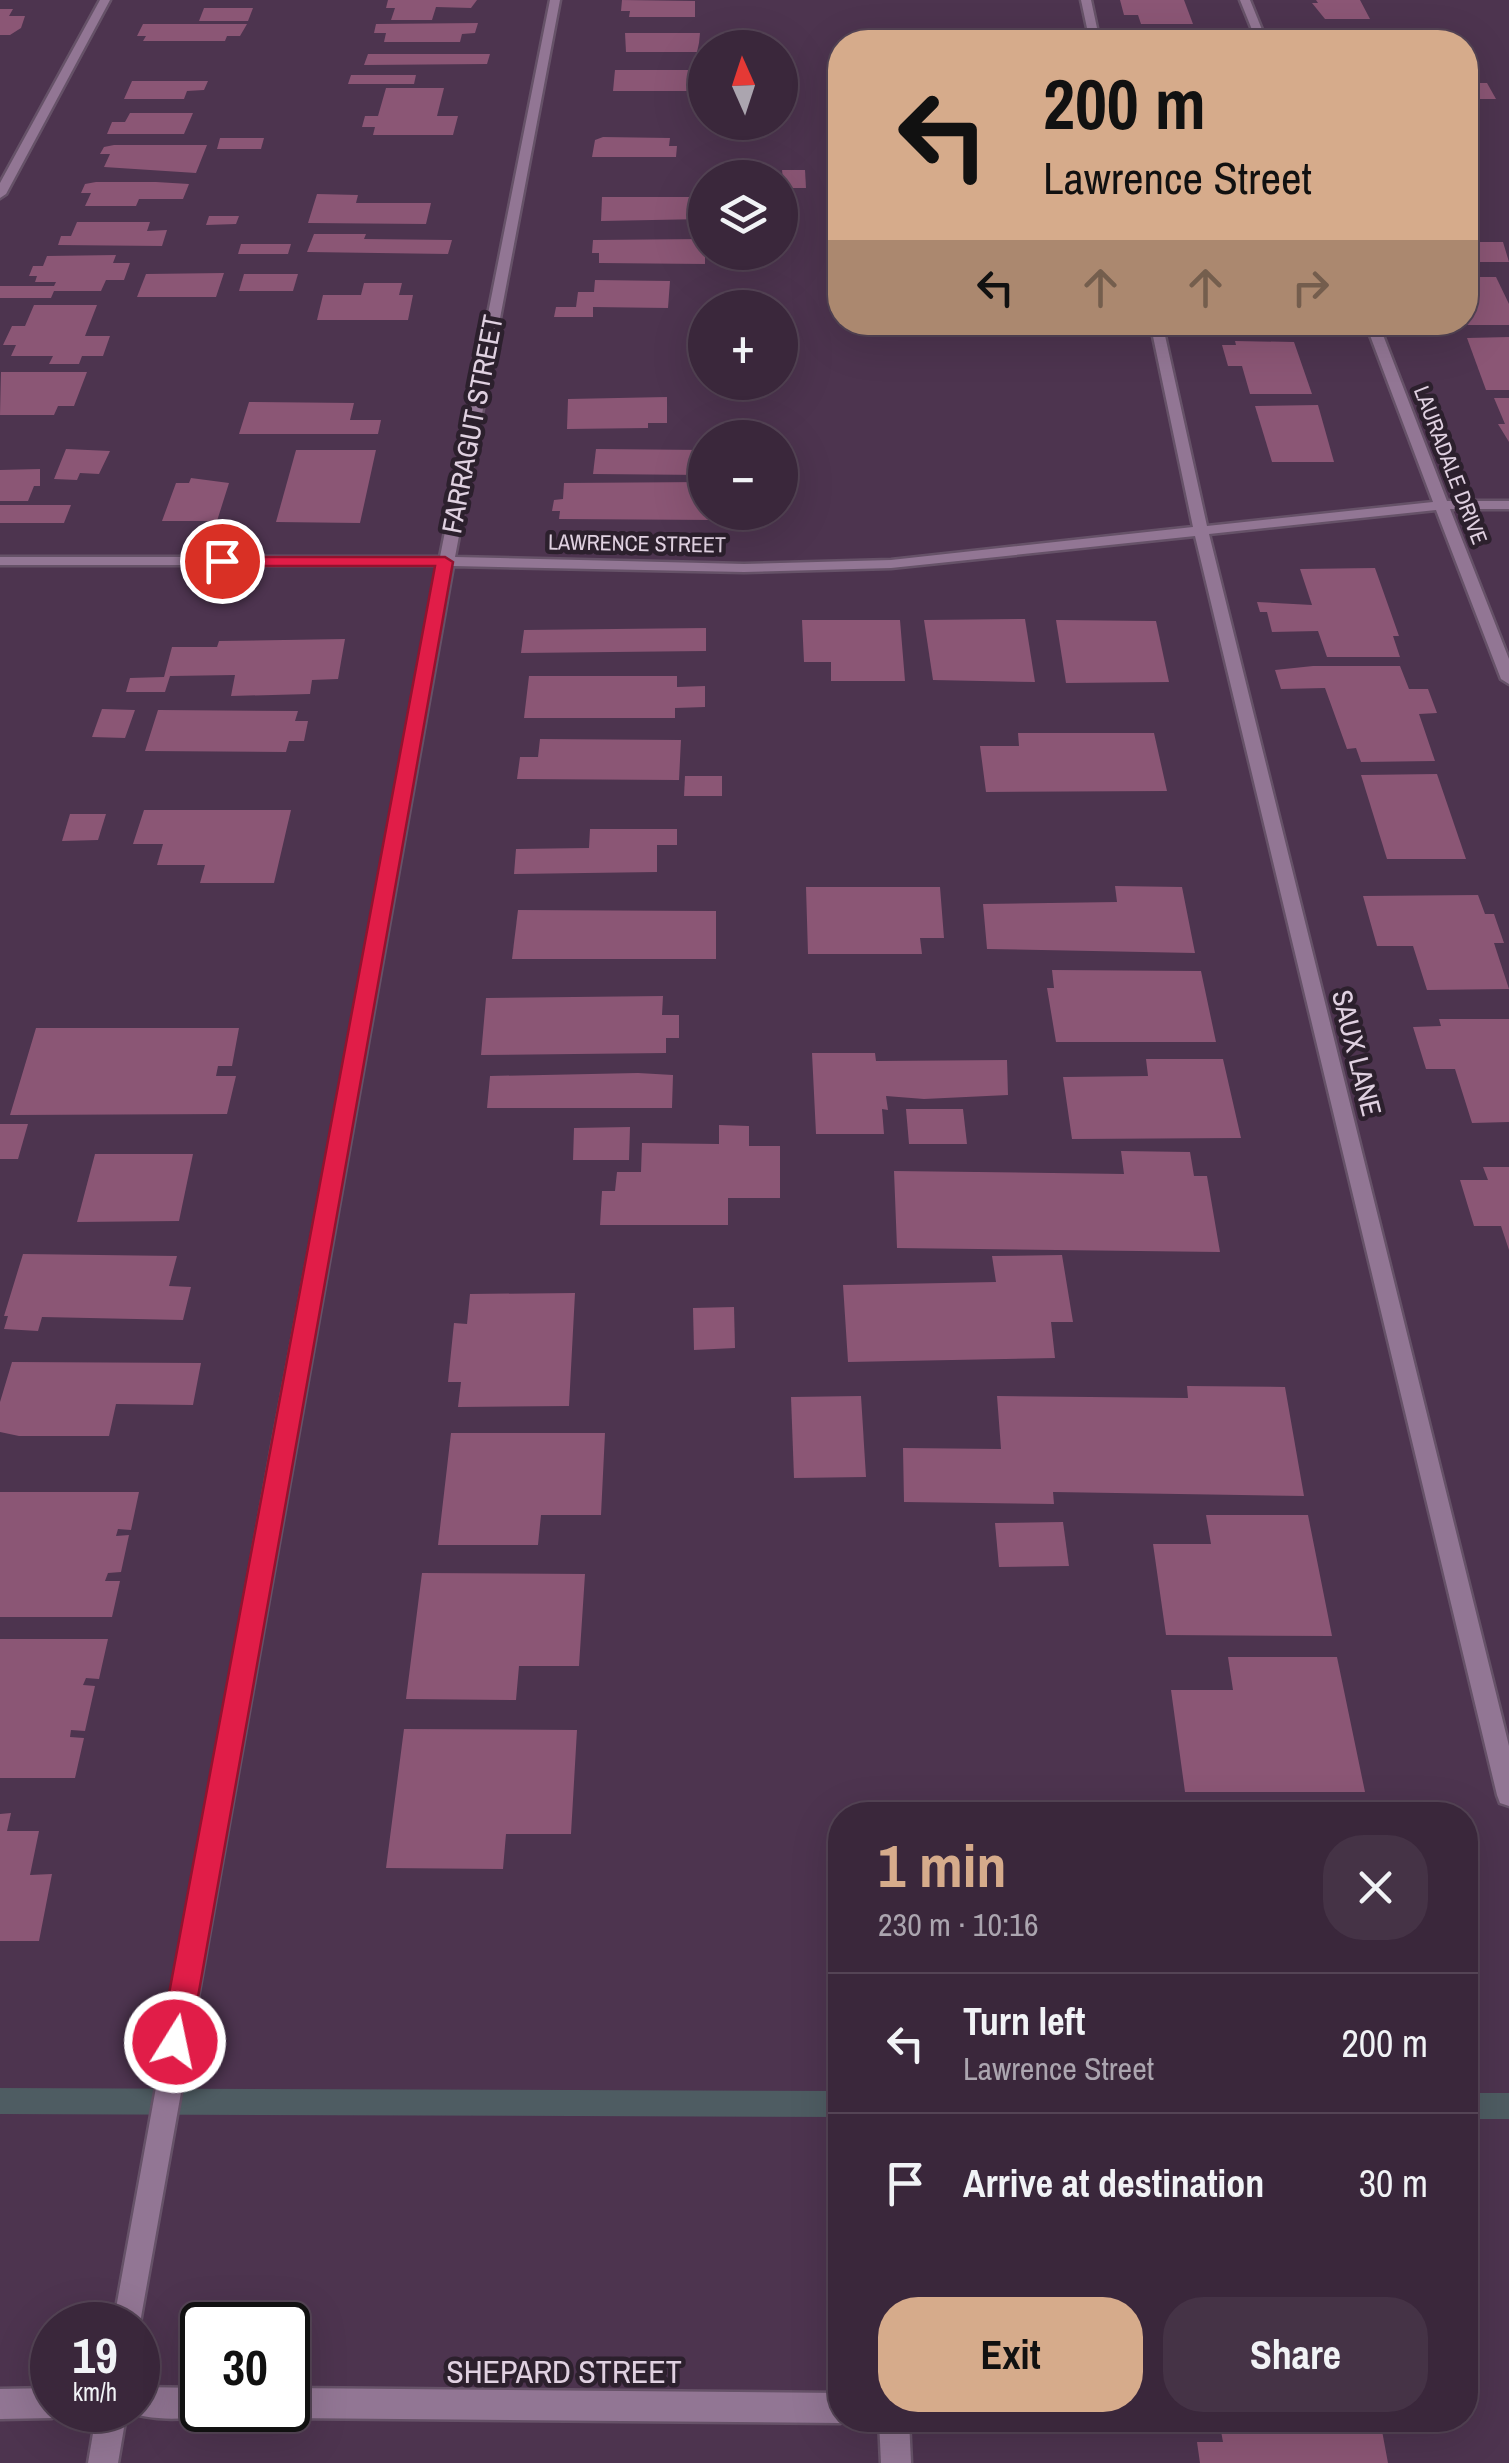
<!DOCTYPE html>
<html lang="en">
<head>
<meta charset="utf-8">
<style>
	:root { --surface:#3a273b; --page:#453346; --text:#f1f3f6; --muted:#aba5af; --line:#544455; --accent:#d6ab8b }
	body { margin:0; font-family:"Archivo Narrow",sans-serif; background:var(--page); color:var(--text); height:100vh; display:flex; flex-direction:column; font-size:38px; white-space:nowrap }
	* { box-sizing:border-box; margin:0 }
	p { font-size:32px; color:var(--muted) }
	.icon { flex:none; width:55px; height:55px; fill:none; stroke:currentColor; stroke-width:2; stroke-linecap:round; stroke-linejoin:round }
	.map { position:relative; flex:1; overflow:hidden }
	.panel { position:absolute; left:828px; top:1802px; width:650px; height:630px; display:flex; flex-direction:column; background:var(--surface); border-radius:40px; box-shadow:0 10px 40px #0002,0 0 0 2px var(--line) }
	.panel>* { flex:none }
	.top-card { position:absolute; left:828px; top:30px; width:650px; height:305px; border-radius:40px; box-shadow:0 10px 40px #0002,0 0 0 2px var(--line); background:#d6ab8b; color:#111; overflow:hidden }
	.needle { width:65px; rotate:357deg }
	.buttons { position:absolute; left:688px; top:30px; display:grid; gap:20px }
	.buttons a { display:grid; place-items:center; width:110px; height:110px; border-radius:50%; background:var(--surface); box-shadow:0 10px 40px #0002,0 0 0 2px var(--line); font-size:50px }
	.speed { position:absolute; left:30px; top:2302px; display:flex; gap:20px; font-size:50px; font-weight:700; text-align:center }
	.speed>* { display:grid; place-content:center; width:130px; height:130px; border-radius:50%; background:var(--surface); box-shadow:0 10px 40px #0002,0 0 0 2px var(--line); line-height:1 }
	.speed small { font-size:25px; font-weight:400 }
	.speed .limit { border:5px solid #111; border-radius:15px; background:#fff; color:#111 }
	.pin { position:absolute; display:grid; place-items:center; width:85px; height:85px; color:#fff; margin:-42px; border:5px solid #fff; border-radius:50%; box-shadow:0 2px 10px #0007 }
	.me { position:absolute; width:110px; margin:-55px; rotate:10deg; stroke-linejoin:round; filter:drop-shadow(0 0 8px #0008) }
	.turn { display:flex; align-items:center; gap:35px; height:210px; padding:0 50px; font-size:45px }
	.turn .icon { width:130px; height:130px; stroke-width:2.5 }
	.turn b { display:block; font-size:70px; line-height:85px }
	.lanes { display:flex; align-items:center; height:95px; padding:0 50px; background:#0003; justify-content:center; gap:50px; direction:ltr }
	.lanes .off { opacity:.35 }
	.round { display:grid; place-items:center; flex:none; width:105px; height:105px; border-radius:40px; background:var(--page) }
	.summary { display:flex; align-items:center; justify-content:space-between; height:170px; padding:0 50px }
	h1 { font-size:60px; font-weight:700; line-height:75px; color:var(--accent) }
	.action { display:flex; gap:20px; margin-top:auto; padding:20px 50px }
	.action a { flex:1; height:115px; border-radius:40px; background:var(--accent); color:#111; font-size:40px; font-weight:700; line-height:115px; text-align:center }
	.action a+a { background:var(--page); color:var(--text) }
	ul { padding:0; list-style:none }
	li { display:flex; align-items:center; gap:30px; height:140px; padding:0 50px; border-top:2px solid var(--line) }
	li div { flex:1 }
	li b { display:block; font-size:38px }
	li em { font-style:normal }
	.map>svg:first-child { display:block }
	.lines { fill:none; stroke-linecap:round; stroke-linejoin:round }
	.stream { fill:#4e5c62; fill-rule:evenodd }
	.building { fill:#8b5675 }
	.street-casing { stroke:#665268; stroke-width:5 }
	.street { fill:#927694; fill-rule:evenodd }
	.route { fill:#e11d48; stroke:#92132f; stroke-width:2.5 }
	.labels { text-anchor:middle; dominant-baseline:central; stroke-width:9; stroke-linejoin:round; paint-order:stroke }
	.far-street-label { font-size:22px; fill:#e0d1e1; stroke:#2c202d }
	.street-label { font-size:28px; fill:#e0d1e1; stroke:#2c202d }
	.near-street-label { font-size:32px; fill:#e0d1e1; stroke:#2c202d }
</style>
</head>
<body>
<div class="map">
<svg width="1509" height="2463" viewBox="0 0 1509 2463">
	<rect width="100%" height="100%" fill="#4d344f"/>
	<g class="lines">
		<!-- stream -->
		<g class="stream">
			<path d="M 0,2088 L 840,2091 L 840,2117 L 0,2114 Z"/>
			<rect x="1465" y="2093" width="44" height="26"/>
		</g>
	</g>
	<!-- building -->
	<g class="building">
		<path d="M 388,0 L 477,0 L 471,8 L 436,7 L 432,20 L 391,20 L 395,8 L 386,8 Z"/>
		<path d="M 622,0 L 695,1 L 695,17 L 629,17 L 630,11 L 621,11 Z"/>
		<path d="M 1120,0 L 1184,0 L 1193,24 L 1141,24 L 1138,15 L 1124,15 Z"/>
		<path d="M 1316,0 L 1360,0 L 1370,19 L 1325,19 L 1312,3 L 1318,3 Z"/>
		<path d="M 204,8 L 253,8 L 248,21 L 199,21 Z"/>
		<path d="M 0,9 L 13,9 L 9,16 L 25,16 L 21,28 L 10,35 L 0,35 Z"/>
		<path d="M 478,23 L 475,33 L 462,34 L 460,42 L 384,42 L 386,33 L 374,33 L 376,24 Z"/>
		<path d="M 143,24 L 247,24 L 240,36 L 227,36 L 225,41 L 143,41 L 146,36 L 137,36 Z"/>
		<path d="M 1328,28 L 1378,28 L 1385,42 L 1331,42 Z"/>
		<path d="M 625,33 L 700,33 L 699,43 L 697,52 L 626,52 Z"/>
		<path d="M 1143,33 L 1191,33 L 1195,42 L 1130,42 L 1127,36 Z"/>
		<path d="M 737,40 L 773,40 L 774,48 L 738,48 Z"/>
		<path d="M 368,54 L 490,54 L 487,64 L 364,65 Z"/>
		<path d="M 615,70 L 705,70 L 704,91 L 613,91 Z"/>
		<path d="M 351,75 L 416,75 L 414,84 L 348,84 Z"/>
		<path d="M 132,81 L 208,81 L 204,90 L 187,91 L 184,99 L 124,99 Z"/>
		<path d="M 1465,83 L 1487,83 L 1496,99 L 1465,99 Z"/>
		<path d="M 386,88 L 444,88 L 437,116 L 458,116 L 453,135 L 373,135 L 375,127 L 362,127 L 365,116 L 378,116 Z"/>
		<path d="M 130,113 L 193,113 L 184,134 L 107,134 L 112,122 L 125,122 Z"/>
		<path d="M 603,137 L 670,138 L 669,146 L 677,146 L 676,157 L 592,157 L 595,140 Z"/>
		<path d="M 220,138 L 264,138 L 261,149 L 217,149 Z"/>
		<path d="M 114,145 L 207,145 L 196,173 L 104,167 L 110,154 L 100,154 L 104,147 Z"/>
		<path d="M 782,170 L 805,170 L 806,188 L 784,188 Z"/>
		<path d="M 96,182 L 156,182 L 189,184 L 183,199 L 139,199 L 136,206 L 85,206 L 91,193 L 81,193 L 85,184 Z"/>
		<path d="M 317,194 L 358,195 L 356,203 L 431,203 L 426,224 L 308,223 Z"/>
		<path d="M 602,197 L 705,197 L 705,219 L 601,221 Z"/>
		<path d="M 1465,214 L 1480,242 L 1503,242 L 1509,262 L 1465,262 Z"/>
		<path d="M 209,216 L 239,216 L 236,224 L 206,225 Z"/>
		<path d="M 77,222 L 150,222 L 147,231 L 167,230 L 162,246 L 58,245 L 61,236 L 71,236 Z"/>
		<path d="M 314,234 L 366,234 L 364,239 L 452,240 L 448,254 L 307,252 Z"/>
		<path d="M 705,239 L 705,264 L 599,263 L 599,253 L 592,253 L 593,240 Z"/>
		<path d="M 241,244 L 291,244 L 288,254 L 238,254 Z"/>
		<path d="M 116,255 L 113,263 L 130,263 L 124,280 L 106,280 L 101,291 L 54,291 L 51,298 L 0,298 L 0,286 L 54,286 L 56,282 L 35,282 L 37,276 L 29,276 L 33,266 L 43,266 L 47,256 Z"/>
		<path d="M 224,273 L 216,297 L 137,297 L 146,274 Z"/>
		<path d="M 244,274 L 298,274 L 293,291 L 239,291 Z"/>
		<path d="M 1465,277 L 1496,277 L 1509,304 L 1509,325 L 1465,325 Z"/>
		<path d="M 595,280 L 670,281 L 668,308 L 593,307 L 593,317 L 554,317 L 556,307 L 576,307 L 578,292 L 594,292 Z"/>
		<path d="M 364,283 L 402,283 L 399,295 L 413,295 L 408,320 L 317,320 L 323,295 L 361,295 Z"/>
		<path d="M 34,305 L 97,305 L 85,336 L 110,336 L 103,356 L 82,356 L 79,364 L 49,364 L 53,356 L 11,356 L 16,345 L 3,345 L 12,326 L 25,326 Z"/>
		<path d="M 1227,322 L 1288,322 L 1290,329 L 1229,329 Z"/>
		<path d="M 1509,337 L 1509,390 L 1486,390 L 1467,338 Z"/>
		<path d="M 1235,341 L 1294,342 L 1312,394 L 1250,394 L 1242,366 L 1228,366 L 1222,345 L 1236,345 Z"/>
		<path d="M 1,372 L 87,372 L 74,406 L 58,406 L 54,415 L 0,415 Z"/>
		<path d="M 667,397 L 667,423 L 648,423 L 648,428 L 567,429 L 568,399 Z"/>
		<path d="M 1494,398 L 1509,398 L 1509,442 L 1498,424 L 1505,424 Z"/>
		<path d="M 249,402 L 354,403 L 350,420 L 381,420 L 378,434 L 239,434 Z"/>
		<path d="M 1318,405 L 1334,462 L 1272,462 L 1255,406 Z"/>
		<path d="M 66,449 L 110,451 L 99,474 L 80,473 L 77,480 L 54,479 Z"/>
		<path d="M 596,449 L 705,450 L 705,475 L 593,474 Z"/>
		<path d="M 296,450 L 376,450 L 360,523 L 276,522 Z"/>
		<path d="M 40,469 L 40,486 L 34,486 L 28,501 L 0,501 L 0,470 Z"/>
		<path d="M 191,478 L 229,483 L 217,521 L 162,521 L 176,483 L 189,483 Z"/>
		<path d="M 705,482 L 705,512 L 715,512 L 716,520 L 559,519 L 560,511 L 552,511 L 554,500 L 563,499 L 564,483 Z"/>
		<path d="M 0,505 L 71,505 L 64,523 L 0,523 Z"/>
		<path d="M 1375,568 L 1399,636 L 1393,636 L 1400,657 L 1327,657 L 1318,631 L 1272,632 L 1267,612 L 1260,612 L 1257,602 L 1312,605 L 1300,569 Z"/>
		<path d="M 1025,619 L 1035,682 L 933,680 L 924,620 Z"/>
		<path d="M 802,620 L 900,620 L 905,681 L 831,681 L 831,662 L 804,662 Z"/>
		<path d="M 1056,620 L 1156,621 L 1169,682 L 1066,683 Z"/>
		<path d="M 706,628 L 706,651 L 521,653 L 524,630 Z"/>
		<path d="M 345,639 L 338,679 L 312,680 L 310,694 L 231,696 L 235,675 L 170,676 L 165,692 L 126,692 L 130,678 L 164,677 L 172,647 L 217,647 L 219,641 Z"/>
		<path d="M 1313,666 L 1400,666 L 1409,689 L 1428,689 L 1437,713 L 1419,714 L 1435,761 L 1361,762 L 1356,748 L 1347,749 L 1325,688 L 1281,689 L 1275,670 Z"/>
		<path d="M 529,676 L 677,676 L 677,687 L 705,686 L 705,707 L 675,708 L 675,718 L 524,718 Z"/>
		<path d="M 102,709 L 135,710 L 125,738 L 92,737 Z"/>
		<path d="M 158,710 L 298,711 L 295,721 L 308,721 L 304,741 L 289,741 L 286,752 L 145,751 Z"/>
		<path d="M 1018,733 L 1154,733 L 1167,791 L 986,792 L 980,746 L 1019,746 Z"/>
		<path d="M 540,739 L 681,740 L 679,780 L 517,779 L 520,757 L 538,757 Z"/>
		<path d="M 1437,774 L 1466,859 L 1387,859 L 1361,775 Z"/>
		<path d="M 685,776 L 722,776 L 722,796 L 684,796 Z"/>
		<path d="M 144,810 L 291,810 L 274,883 L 200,883 L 205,865 L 157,865 L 163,844 L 133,844 Z"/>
		<path d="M 70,814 L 106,814 L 98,840 L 62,841 Z"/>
		<path d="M 590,829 L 677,829 L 677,845 L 657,845 L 657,872 L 514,874 L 516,849 L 589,848 Z"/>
		<path d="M 1115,886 L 1182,887 L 1195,953 L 987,949 L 983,904 L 1117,902 Z"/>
		<path d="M 806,887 L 940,887 L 944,938 L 920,938 L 922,954 L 808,954 Z"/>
		<path d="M 1478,895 L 1485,914 L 1494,914 L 1504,943 L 1494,943 L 1509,989 L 1427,990 L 1413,946 L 1377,946 L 1363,896 Z"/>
		<path d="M 518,910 L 716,911 L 716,959 L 512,959 Z"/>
		<path d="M 1052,970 L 1201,971 L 1216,1042 L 1056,1042 L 1047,988 L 1054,988 Z"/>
		<path d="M 663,996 L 662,1015 L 679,1015 L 679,1038 L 666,1038 L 666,1053 L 481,1055 L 486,998 Z"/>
		<path d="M 1439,1019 L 1509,1019 L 1509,1122 L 1472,1123 L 1455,1069 L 1426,1069 L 1413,1027 L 1441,1026 Z"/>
		<path d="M 36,1028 L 239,1028 L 232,1066 L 218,1066 L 216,1076 L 236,1076 L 227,1114 L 10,1115 Z"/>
		<path d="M 812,1053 L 875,1053 L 876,1061 L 1007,1060 L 1008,1095 L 924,1099 L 886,1096 L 888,1110 L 882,1109 L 884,1134 L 816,1134 Z"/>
		<path d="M 1146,1059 L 1223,1059 L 1241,1138 L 1072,1139 L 1063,1077 L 1148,1076 Z"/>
		<path d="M 638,1073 L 673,1075 L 672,1108 L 487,1108 L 490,1076 Z"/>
		<path d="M 906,1109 L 963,1109 L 967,1144 L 909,1144 Z"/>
		<path d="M 0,1124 L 28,1124 L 18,1159 L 0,1159 Z"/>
		<path d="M 719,1125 L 749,1126 L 749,1146 L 780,1146 L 780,1198 L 728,1198 L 728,1225 L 600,1225 L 602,1191 L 615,1191 L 617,1172 L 641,1172 L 642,1143 L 719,1144 Z"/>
		<path d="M 630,1127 L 629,1160 L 573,1160 L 574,1128 Z"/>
		<path d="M 1121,1151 L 1190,1152 L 1194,1176 L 1207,1176 L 1220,1252 L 897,1248 L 894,1171 L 1124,1174 Z"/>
		<path d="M 95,1154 L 193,1154 L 179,1221 L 77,1222 Z"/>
		<path d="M 1483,1167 L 1509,1167 L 1509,1250 L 1501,1226 L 1474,1226 L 1460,1180 L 1488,1180 Z"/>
		<path d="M 23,1254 L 177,1256 L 169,1286 L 191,1287 L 183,1320 L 42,1317 L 38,1331 L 4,1329 L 8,1316 L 4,1316 Z"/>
		<path d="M 1062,1255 L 1073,1322 L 1051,1322 L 1055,1358 L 848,1362 L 843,1285 L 996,1282 L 992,1256 Z"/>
		<path d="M 575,1293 L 569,1406 L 458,1407 L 461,1382 L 448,1382 L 454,1323 L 467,1324 L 470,1294 Z"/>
		<path d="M 734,1307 L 735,1348 L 694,1350 L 693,1308 Z"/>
		<path d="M 12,1362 L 201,1363 L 193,1405 L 116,1404 L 109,1436 L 19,1436 L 0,1432 L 0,1402 Z"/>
		<path d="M 1187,1386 L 1285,1387 L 1304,1496 L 1053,1492 L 1054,1504 L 904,1502 L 903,1448 L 1001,1449 L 997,1396 L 1188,1398 Z"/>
		<path d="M 861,1396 L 866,1477 L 794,1478 L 791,1397 Z"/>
		<path d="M 451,1433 L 605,1433 L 601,1515 L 541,1515 L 538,1545 L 438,1545 Z"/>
		<path d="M 0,1492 L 139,1492 L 131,1530 L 118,1529 L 116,1536 L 129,1535 L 121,1572 L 108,1573 L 105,1581 L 120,1581 L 112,1617 L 0,1617 Z"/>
		<path d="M 1206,1515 L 1308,1515 L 1332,1636 L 1166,1635 L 1153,1544 L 1211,1544 Z"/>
		<path d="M 1063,1522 L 1069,1566 L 999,1567 L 995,1523 Z"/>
		<path d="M 422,1573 L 585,1574 L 579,1666 L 519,1666 L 516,1700 L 406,1699 Z"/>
		<path d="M 0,1639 L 108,1639 L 99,1679 L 86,1678 L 83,1685 L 95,1686 L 85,1731 L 71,1730 L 70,1737 L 84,1738 L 75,1778 L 0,1778 Z"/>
		<path d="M 1228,1657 L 1337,1657 L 1365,1792 L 1185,1792 L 1171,1690 L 1233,1690 Z"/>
		<path d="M 404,1729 L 577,1730 L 571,1834 L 506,1834 L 503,1869 L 386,1868 Z"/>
		<path d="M 11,1813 L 7,1831 L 39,1831 L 30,1875 L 52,1874 L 39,1941 L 0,1941 L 0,1814 Z"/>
		<path d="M 1219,2420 L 1380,2420 L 1388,2463 L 1200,2463 L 1197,2442 L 1223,2442 Z"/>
	</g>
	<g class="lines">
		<!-- street casing -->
		<g class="street-casing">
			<g id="street">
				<path d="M 100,0 L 110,0 L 6,194 L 0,198 L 0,183 Z"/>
				<path d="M 550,0 L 560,0 L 455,557 L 744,564 L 891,560 L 1193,527 L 1150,322 L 1162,322 L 1207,526 L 1433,502 L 1365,322 L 1378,322 L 1447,501 L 1509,501 L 1509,509 L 1450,509 L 1509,659 L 1509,684 L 1501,679 L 1436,510 L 1209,534 L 1509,1746 L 1509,1806 L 1500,1803 L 1497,1795 L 1195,536 L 891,568 L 744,572 L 453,566 L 138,2334 L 138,2325 L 113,2325 L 271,1452 L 439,565 L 0,565 L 0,557 L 440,557 Z"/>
				<path d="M 1081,0 L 1091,0 L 1100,42 L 1090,42 Z"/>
				<path d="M 1240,0 L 1250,0 L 1267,42 L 1257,42 Z"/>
				<path d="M 138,2387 L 202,2388 L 202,2410 L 214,2410 C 200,2422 142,2421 127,2410 L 118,2463 L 88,2463 L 97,2410 L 138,2410 Z"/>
				<path d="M 288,2388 L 840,2393 L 840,2420 L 847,2420 L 840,2423 L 288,2418 L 276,2410 L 288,2410 Z"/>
				<path d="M 0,2389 L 52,2388 L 52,2410 L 64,2410 L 52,2418 L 0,2419 Z"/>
				<path d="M 879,2420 L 909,2420 L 911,2463 L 881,2463 Z"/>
			</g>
		</g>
		<!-- street -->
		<use href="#street" class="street"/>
	</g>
	<!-- route -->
	<path class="route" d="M 216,557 L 445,557 L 453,562 L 190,2042 L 186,2053 L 175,2058 L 164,2053 L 160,2042 L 435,566 L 222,566 L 214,561 Z"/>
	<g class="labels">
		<!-- far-street labels -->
		<g class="far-street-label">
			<text transform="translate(1451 465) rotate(69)">LAURADALE DRIVE</text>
			<text transform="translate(637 543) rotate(1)">LAWRENCE STREET</text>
		</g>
		<!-- street labels -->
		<g class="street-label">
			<text transform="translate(472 424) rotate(-79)">FARRAGUT STREET</text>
			<text transform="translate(1357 1053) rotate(76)">SAUX LANE</text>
		</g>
		<!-- near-street labels -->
		<g class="near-street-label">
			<text x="564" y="2371">SHEPARD STREET</text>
		</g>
	</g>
</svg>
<div class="buttons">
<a><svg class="needle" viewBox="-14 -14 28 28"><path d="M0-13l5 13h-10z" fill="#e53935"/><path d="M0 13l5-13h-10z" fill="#aba5af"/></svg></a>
<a><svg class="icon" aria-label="layers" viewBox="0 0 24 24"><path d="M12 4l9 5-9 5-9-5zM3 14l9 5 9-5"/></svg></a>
<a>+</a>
<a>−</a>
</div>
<div class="speed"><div>19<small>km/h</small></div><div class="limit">30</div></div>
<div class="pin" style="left:222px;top:561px;background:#d93025"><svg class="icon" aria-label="arrive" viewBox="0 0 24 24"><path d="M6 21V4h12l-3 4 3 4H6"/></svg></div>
<svg class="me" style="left:175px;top:2042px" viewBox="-20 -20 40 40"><circle r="17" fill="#e11d48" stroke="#fff" stroke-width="3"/><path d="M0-11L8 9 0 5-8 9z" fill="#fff"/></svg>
<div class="top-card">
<div class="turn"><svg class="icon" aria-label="left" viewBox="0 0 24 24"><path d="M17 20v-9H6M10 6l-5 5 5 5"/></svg><div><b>200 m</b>Lawrence Street</div></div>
<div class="lanes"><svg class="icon" aria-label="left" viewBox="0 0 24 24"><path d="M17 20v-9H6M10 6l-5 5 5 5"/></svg><svg class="icon off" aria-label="ahead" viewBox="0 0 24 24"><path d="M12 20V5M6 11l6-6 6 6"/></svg><svg class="icon off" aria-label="ahead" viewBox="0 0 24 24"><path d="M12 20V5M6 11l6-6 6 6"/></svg><svg class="icon off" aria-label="right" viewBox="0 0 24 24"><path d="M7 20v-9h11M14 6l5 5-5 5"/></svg></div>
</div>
<section class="panel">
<div class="summary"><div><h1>1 min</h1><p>230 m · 10:16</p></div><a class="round"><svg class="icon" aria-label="close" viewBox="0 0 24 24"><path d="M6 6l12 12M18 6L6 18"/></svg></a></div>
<ul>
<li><svg class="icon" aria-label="left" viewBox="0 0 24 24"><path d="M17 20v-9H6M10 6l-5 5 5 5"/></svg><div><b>Turn left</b><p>Lawrence Street</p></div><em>200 m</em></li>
<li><svg class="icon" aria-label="arrive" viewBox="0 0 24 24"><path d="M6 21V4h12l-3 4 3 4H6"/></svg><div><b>Arrive at destination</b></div><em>30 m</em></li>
</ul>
<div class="action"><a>Exit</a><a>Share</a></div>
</section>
</div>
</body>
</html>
